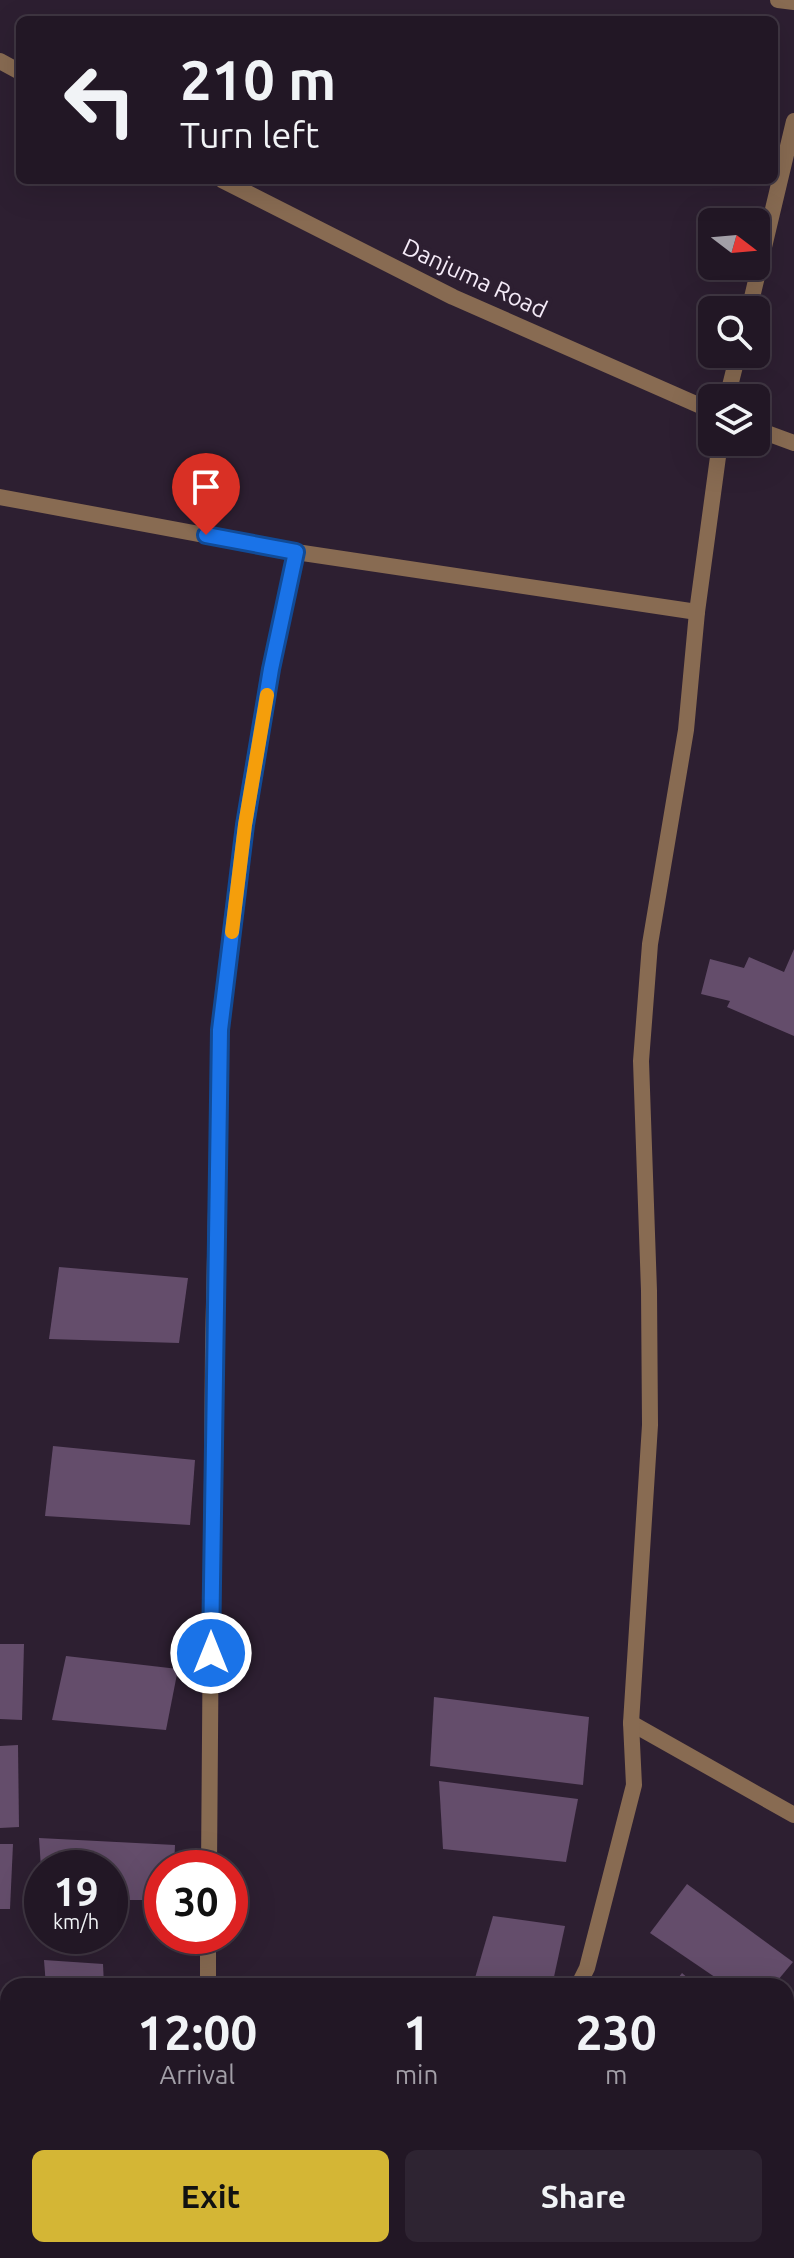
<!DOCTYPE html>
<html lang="en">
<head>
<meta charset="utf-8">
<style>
	:root { --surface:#221725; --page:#2e2432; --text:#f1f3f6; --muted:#a29fa7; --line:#3f3642; --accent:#d4b635 }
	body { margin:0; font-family:Ubuntu,sans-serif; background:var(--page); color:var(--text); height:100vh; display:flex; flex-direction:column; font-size:30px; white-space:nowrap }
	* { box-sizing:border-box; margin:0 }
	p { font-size:26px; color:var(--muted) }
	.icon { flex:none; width:44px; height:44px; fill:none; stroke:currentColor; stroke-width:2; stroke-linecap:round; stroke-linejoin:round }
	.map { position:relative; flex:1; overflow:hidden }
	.side { position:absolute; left:0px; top:1978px; width:794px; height:280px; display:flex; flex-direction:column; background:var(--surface); border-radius:24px 24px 0 0; box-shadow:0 8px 32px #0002,0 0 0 2px var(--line) }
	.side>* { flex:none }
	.guide { position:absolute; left:16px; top:16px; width:762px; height:168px; border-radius:12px; box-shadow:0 8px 32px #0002,0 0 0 2px var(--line); background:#221725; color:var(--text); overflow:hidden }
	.needle { width:52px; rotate:106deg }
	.tools { position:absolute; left:698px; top:208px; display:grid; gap:16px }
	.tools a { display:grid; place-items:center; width:72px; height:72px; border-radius:12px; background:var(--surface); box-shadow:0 8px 32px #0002,0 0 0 2px var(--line); font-size:40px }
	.speed { position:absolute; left:24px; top:1850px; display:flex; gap:16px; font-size:40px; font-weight:700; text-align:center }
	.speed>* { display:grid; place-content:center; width:104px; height:104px; border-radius:50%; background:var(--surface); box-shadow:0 8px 32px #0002,0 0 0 2px var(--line); line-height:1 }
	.speed small { font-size:20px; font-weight:400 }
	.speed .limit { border:12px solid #d22; background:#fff; color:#111 }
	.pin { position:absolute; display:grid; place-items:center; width:68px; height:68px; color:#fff; margin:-82px -34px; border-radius:50% 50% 50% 0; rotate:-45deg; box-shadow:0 0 8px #0007 }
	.pin .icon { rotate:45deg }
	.me { position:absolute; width:88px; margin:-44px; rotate:0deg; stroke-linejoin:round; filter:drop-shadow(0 0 6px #0008) }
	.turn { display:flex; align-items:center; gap:28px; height:168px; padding:0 32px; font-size:36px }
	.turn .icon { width:104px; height:104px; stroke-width:2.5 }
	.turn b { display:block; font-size:56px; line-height:68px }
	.eta { display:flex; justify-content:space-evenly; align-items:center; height:136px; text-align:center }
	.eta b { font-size:48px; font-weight:700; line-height:56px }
	.action { display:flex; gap:16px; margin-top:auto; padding:16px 32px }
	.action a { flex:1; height:92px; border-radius:12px; background:var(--accent); color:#111; font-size:32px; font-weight:700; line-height:92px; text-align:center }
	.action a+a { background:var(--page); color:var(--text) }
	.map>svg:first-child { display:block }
	.building { fill:#644d6b }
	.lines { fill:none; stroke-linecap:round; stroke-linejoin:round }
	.minor { stroke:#886b52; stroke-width:16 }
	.tertiary { stroke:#886b52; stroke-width:16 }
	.route-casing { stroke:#114b97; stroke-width:20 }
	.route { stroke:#1a73e8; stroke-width:14 }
	.slow { stroke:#f59e0b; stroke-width:14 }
	.labels { text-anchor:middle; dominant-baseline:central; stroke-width:8; stroke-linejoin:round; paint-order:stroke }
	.street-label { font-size:24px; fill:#f4eaf7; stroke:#2d1f31 }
</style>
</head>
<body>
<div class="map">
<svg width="794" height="2258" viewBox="0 0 794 2258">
	<rect width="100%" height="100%" fill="#2d1f31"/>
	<!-- building -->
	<g class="building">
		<path d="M 794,949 L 794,1036 L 727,1007 L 730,1001 L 701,994 L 710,959 L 744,968 L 749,957 L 784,972 Z"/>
		<path d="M 59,1267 L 188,1278 L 179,1343 L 49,1339 Z"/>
		<path d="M 53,1446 L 195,1460 L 190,1525 L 45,1516 Z"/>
		<path d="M 0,1644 L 24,1644 L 22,1720 L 0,1719 Z"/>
		<path d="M 66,1656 L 178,1669 L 166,1730 L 52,1720 Z"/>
		<path d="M 434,1697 L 589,1717 L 583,1785 L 430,1766 Z"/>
		<path d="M 18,1745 L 19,1827 L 0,1828 L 0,1746 Z"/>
		<path d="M 439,1781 L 578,1799 L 566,1862 L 443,1849 Z"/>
		<path d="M 39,1838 L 175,1845 L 174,1868 L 162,1868 L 162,1900 L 110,1900 L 110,1868 L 41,1868 Z"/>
		<path d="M 0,1844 L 13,1844 L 10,1909 L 0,1909 Z"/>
		<path d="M 687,1884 L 793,1962 L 773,1986 L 728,1986 L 650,1933 Z"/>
		<path d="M 493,1916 L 565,1926 L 552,1986 L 475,1978 Z"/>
		<path d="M 44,1960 L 103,1964 L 104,1986 L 46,1986 Z"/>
		<path d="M 682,1973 L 697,1986 L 672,1986 Z"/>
		<rect x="0" y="2032" width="8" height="35"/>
	</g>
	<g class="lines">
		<!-- minor -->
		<g class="minor">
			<path d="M 778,0 L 794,2"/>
			<path d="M 749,310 L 794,121"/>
			<path d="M 727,398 L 738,354"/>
			<path d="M 0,497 L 296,552 L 697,612"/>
			<path d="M 631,1723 L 794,1815"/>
			<path d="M 209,1868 L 213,1347 L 220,1030 L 245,825 L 271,669 L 296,552"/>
			<path d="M 208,1986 L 208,1936"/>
			<path d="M 578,1986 L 587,1968 L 634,1785 L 631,1723 L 650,1425 L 649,1291 L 641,1061 L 650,944 L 686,730 L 697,612 L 720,442"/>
			<path d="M 0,2218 L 8,2217"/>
			<path d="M 201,2250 L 201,2258"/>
		</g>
		<!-- tertiary -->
		<g class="tertiary">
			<path d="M 0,61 L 20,72"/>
			<path d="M 222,180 L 453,297 L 712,411"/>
			<path d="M 756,429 L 794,443"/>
		</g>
	</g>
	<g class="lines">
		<!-- route casing -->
		<g class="route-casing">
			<path id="route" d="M 206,535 L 296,552 L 271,669 L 245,825 L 220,1030 L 211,1653"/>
		</g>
		<!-- route -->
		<use href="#route" class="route"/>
		<!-- slow -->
		<path class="slow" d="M 232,932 L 245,825 L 267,695"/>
	</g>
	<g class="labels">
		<!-- street labels -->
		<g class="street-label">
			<text transform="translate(475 278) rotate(25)">Danjuma Road</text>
		</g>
	</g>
</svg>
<div class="tools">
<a><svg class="needle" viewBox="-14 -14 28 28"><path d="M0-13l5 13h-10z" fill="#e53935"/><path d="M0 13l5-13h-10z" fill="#a29fa7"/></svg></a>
<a><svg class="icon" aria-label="search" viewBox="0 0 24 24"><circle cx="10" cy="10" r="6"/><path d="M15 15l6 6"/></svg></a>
<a><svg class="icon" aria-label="layers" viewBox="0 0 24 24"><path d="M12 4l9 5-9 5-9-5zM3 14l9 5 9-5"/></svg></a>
</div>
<div class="speed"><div>19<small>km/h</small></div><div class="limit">30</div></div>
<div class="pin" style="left:206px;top:535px;background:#d93025"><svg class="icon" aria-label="arrive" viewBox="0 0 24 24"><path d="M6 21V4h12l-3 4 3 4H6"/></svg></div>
<svg class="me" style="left:211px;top:1653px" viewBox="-20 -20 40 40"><circle r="17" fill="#1a73e8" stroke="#fff" stroke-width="3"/><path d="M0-11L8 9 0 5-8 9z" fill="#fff"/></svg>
<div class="guide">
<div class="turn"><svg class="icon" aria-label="left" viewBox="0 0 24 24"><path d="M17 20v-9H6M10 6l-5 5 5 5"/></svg><div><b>210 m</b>Turn left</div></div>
</div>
<section class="side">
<div class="eta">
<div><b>12:00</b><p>Arrival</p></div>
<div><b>1</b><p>min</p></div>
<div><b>230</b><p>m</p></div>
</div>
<div class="action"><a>Exit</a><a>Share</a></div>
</section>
</div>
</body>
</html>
